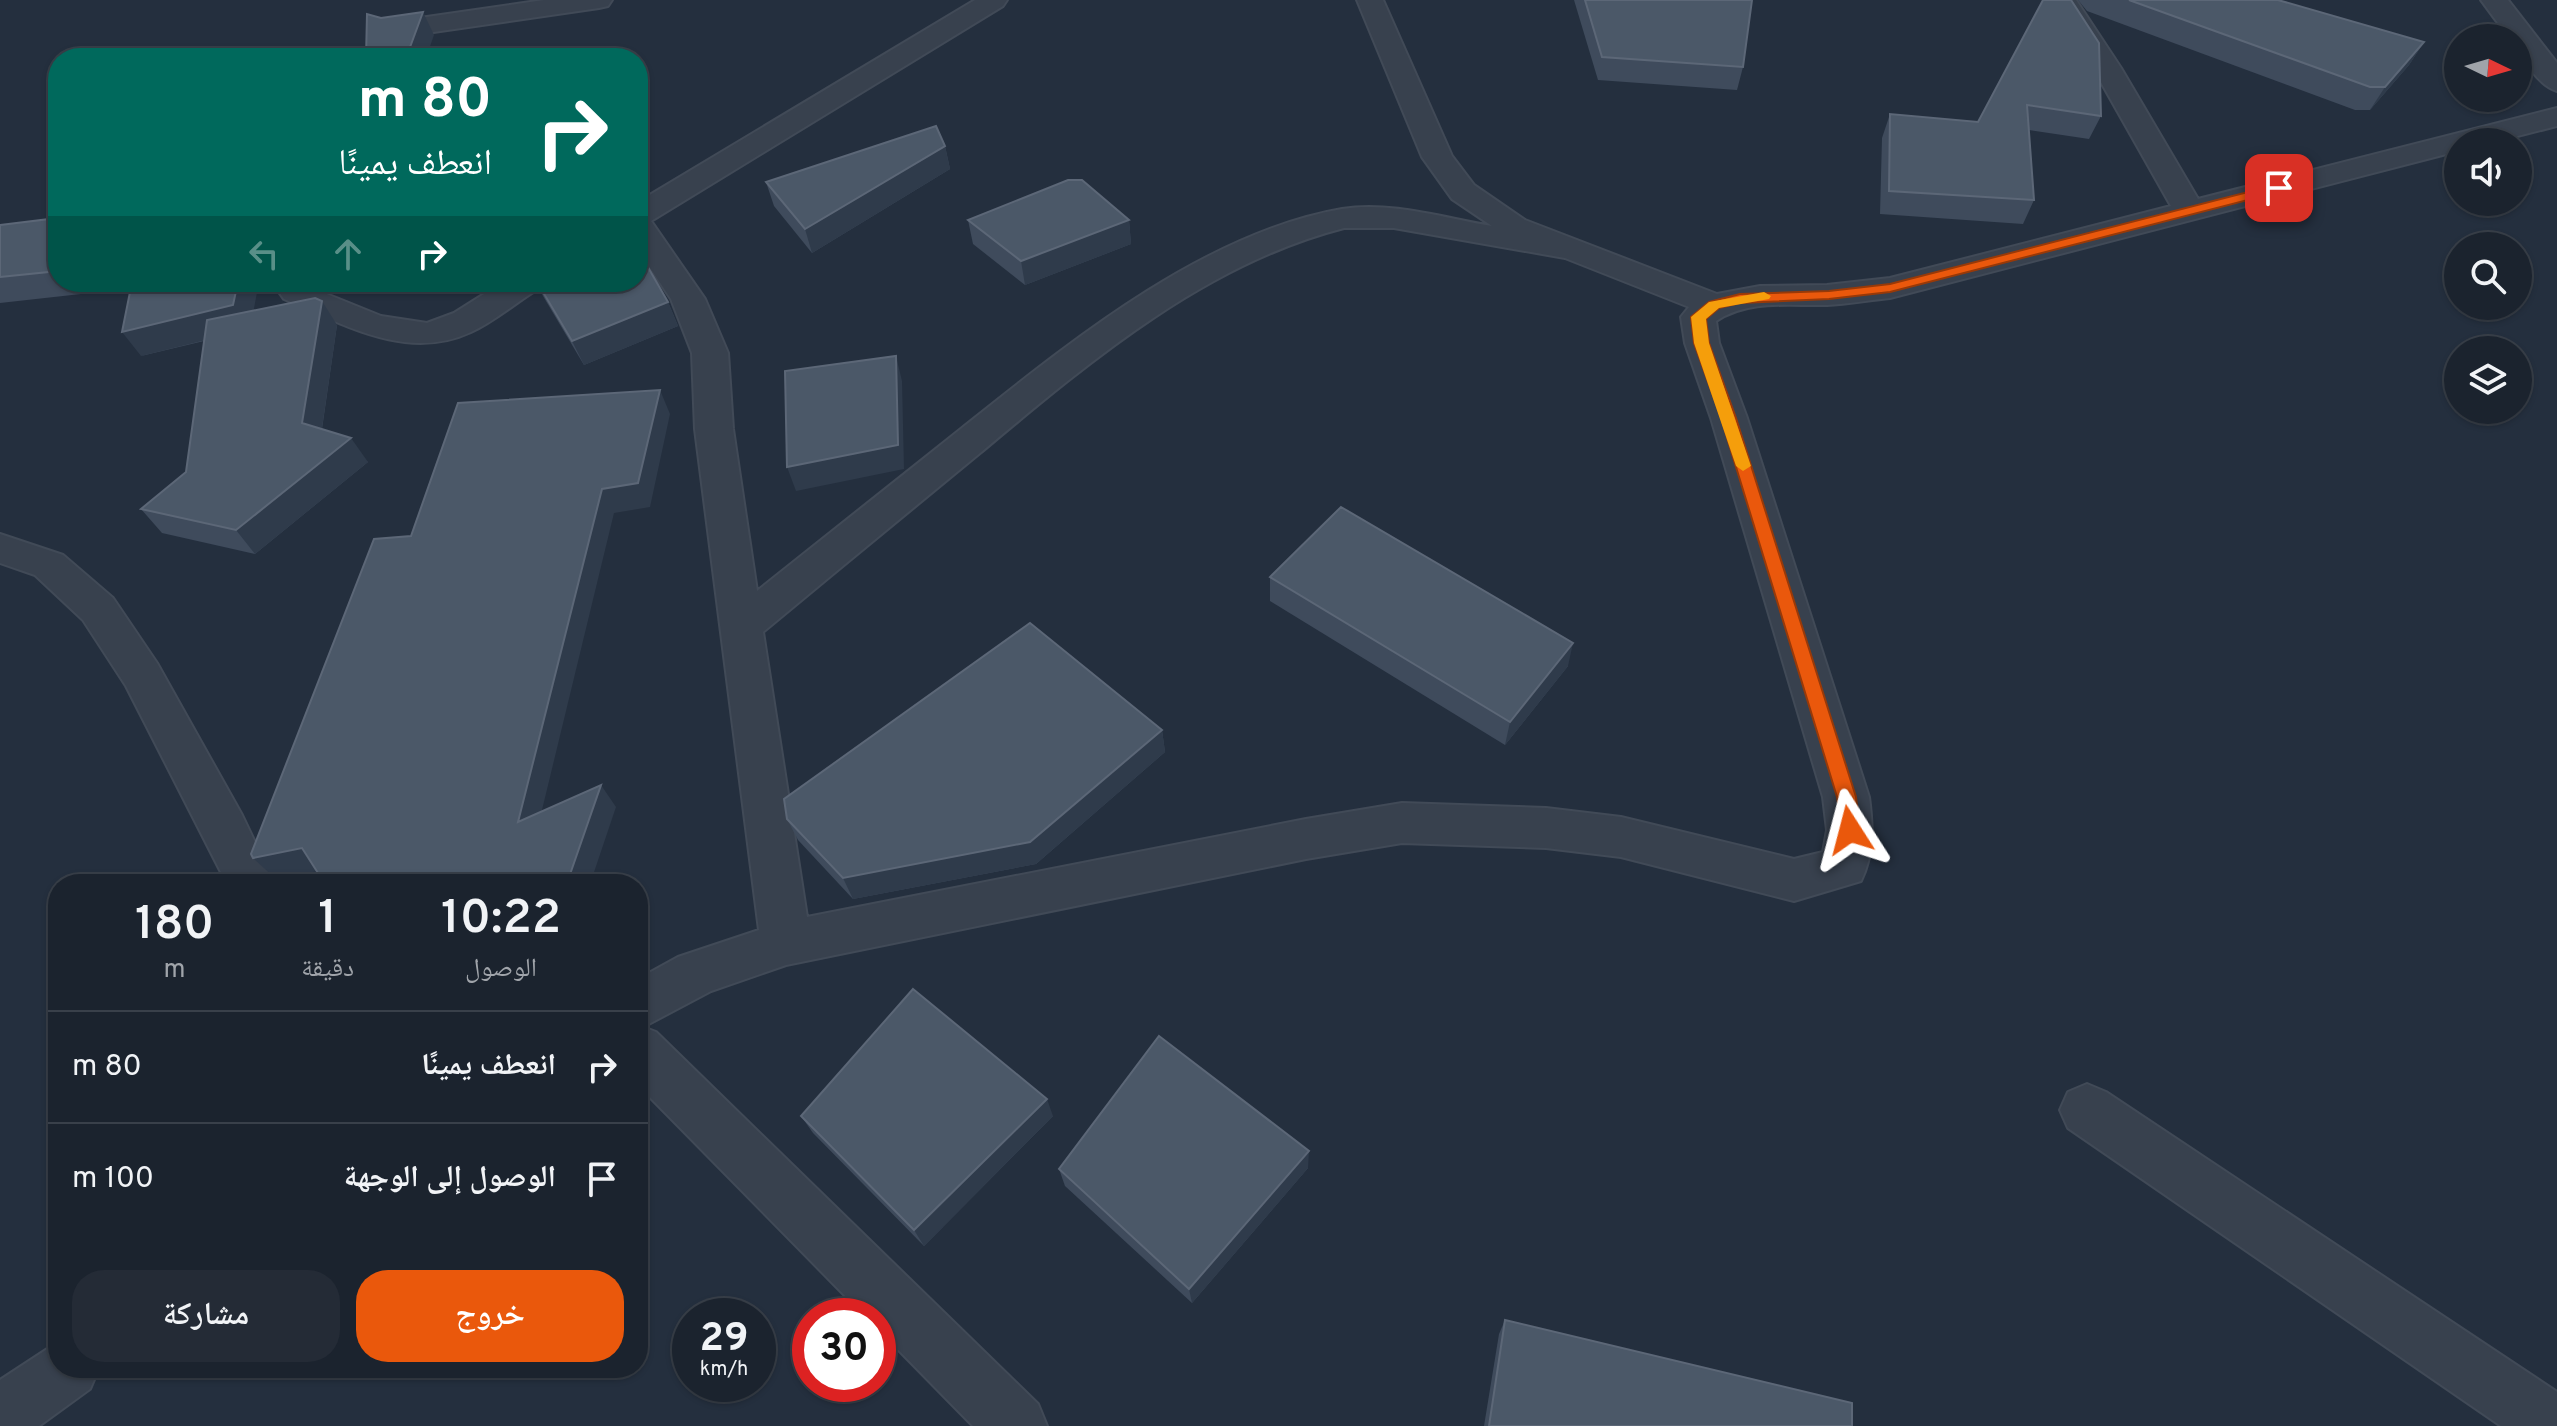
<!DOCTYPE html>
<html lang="ar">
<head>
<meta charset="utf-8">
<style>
	:root { --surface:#1b232e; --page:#242b36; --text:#f1f3f6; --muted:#a0a4aa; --line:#39404a; --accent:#ea580c }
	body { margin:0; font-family:Overpass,"Noto Naskh Arabic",sans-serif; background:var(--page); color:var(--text); direction:rtl; height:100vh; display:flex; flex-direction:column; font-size:30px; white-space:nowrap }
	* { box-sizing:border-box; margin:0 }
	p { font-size:26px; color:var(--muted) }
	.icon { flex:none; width:44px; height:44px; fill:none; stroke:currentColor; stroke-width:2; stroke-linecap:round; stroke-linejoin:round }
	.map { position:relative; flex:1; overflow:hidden; direction:ltr }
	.details { position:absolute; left:48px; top:874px; width:600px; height:504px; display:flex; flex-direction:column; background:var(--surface); border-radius:32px; box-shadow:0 2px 6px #0004,0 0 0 2px var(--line); direction:rtl }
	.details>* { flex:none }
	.top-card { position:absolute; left:48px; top:48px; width:600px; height:244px; border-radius:32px; box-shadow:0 2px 6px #0004,0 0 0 2px var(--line); direction:rtl; background:#00695c; color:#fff; overflow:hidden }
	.needle { width:52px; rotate:95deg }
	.buttons { position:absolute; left:2444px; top:24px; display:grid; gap:16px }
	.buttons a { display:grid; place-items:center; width:88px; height:88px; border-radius:50%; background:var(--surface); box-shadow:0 2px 6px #0004,0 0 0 2px var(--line); font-size:40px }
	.speed { position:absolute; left:672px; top:1298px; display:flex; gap:16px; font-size:40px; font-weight:700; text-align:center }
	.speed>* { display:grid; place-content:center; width:104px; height:104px; border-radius:50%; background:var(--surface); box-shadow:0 2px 6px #0004,0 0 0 2px var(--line); line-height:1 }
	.speed small { font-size:20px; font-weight:400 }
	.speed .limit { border:12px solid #d22; background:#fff; color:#111 }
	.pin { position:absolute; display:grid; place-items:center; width:68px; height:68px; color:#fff; margin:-34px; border-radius:16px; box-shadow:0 4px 12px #0006 }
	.me { position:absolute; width:88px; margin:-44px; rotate:351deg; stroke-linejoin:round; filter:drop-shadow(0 0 6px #0008) }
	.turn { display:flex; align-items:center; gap:28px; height:168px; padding:0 24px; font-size:36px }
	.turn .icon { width:104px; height:104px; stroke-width:2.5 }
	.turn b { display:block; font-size:56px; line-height:68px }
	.lanes { display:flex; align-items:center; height:76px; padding:0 24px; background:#0003; justify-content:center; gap:40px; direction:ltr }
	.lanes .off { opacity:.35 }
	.eta { display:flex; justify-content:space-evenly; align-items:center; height:136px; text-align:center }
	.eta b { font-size:48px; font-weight:600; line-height:56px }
	.button { display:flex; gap:16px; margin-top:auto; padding:16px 24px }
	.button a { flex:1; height:92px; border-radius:32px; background:var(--accent); color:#fff; font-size:32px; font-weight:600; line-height:92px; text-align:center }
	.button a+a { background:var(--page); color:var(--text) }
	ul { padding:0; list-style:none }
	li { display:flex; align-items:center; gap:24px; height:112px; padding:0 24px; border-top:2px solid var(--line) }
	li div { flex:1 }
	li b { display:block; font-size:30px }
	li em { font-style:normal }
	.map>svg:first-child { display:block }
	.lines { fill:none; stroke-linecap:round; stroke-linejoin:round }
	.street-casing { stroke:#414a57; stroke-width:4 }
	.street { fill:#38414e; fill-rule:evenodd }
	.wall { fill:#3f4b5c }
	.shaded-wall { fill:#2f3b4b }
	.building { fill:#4b5868; stroke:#5c6777; stroke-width:2 }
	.route { fill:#ea580c; stroke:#983908; stroke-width:2 }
	.slow { fill:#f59e0b }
</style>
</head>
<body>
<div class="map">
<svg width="2557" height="1426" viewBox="0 0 2557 1426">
	<rect width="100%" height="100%" fill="#242f3e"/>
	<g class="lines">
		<!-- street casing -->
		<g class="street-casing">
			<g id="street">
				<path d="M 544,0 L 612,0 L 608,6 L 599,8 L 392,38 L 382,36 L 378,30 L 382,24 L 392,22 Z"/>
				<path d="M 975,0 L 1007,0 L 1003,6 L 651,221 L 705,299 L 728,353 L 733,429 L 757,591 C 825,537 893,483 962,428 C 1069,343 1203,233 1342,209 C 1390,201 1444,218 1492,226 L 1452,199 L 1422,157 L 1357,0 L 1383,0 L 1452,156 L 1474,185 L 1525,220 L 1717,294 L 1760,286 L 1827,285 L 1890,278 L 2171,206 L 2093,68 L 2050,0 L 2076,0 L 2121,68 L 2198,199 L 2557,108 L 2557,126 L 2494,142 L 2458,142 L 2458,151 L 1890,298 C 1869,300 1848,304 1827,305 C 1789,306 1749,299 1716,321 L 1719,343 L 1747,418 L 1869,797 C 1873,827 1874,854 1861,881 L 1794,901 L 1621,857 L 1546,848 L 1402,843 L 1306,859 L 786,965 L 711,991 L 643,1027 L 656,1032 L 1038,1404 L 1047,1426 L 973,1426 L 878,1329 L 878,1316 L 865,1316 L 638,1085 L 638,979 L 678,957 L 759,930 L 695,429 L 692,353 L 671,299 L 638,250 L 638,202 ZM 1344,228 L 1394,228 L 1565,258 L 1689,307 L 1681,317 L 1685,343 L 1711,418 L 1823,797 L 1827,830 L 1823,852 L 1794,859 L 1621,817 L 1546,808 L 1402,803 L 1306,819 L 807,917 L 763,632 C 835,572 907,513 980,453 C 1089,362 1204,264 1344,228 Z"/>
				<path d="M 2481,0 L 2508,0 L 2557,63 L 2557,91 C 2539,86 2518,56 2518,38 L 2509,38 Z"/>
				<path d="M 297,282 L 381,316 L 427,323 L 454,313 L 503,282 L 543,282 L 538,289 C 515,303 495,321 471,332 C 407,362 343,324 284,299 L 279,292 L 284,285 Z"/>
				<path d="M 0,534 L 63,555 L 113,598 L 157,663 L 242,815 L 275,884 L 227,884 L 126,686 L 83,620 L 35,575 L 0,563 Z"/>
				<path d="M 2087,1084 L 2106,1092 L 2557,1392 L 2557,1426 L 2501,1426 L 2068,1128 L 2060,1110 L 2068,1092 Z"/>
				<path d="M 58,1342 L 58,1368 L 99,1368 L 90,1389 L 39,1426 L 0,1426 L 0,1380 Z"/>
			</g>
		</g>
		<!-- street -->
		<use href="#street" class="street"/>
	</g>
	<!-- wall -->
	<g class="wall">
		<path d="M 1574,0 L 1752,0 L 1743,67 L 1737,90 L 1598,80 Z"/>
		<path d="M 2043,0 L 2101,116 L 2089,139 L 2029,130 L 2034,200 L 2023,224 L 1880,214 L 1882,138 L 1890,114 L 1978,122 Z"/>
		<path d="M 2078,0 L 2278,0 L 2424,42 L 2409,65 L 2370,110 L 2355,110 L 2087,11 Z"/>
		<path d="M 945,146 L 950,169 L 812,253 L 774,206 L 766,182 Z"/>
		<path d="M 58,218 L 58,282 L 95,282 L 90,293 L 0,303 L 0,225 Z"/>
		<path d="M 968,220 L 1129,220 L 1131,244 L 1025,285 L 973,244 Z"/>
		<path d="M 536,282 L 638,282 L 668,302 L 678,326 L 584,365 L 543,296 Z"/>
		<path d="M 253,310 L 337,325 L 322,429 L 368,462 L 255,554 L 162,533 L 141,509 L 186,472 L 204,341 L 141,356 Z"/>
		<path d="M 1270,577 L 1568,666 L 1505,745 L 1270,601 Z"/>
		<path d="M 1162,730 L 1165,752 L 1036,864 L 853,899 L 798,840 L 787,819 Z"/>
		<path d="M 801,1116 L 1053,1116 L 924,1246 L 813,1133 Z"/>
		<path d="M 1308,1168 L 1192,1303 L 1065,1186 L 1059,1169 Z"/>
		<path d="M 1505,1320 L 1852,1426 L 1484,1426 L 1499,1334 Z"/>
	</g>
	<!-- shaded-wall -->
	<g class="shaded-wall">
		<path d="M 423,12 L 434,35 L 426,58 L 406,58 Z"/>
		<path d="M 2424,42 L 2409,65 L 2370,110 L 2385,87 Z"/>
		<path d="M 945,146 L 950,169 L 812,253 L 805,229 Z"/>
		<path d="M 1129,220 L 1131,244 L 1025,285 L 1021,261 Z"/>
		<path d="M 81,282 L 95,282 L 90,293 Z"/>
		<path d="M 238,282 L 259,282 L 250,329 L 141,356 L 122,332 Z"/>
		<path d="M 322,301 L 337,325 L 319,448 L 302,423 Z"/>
		<path d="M 668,302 L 678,326 L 584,365 L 572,341 Z"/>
		<path d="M 896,356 L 902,381 L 904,469 L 796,491 L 787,467 Z"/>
		<path d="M 660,390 L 670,414 L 650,507 L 614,513 L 534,843 L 518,822 L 602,489 Z"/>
		<path d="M 351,438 L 368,462 L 255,554 L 236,530 Z"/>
		<path d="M 1573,643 L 1568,666 L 1505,745 L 1510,722 Z"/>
		<path d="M 1162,730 L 1165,752 L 1036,864 L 853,899 L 843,878 Z"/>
		<path d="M 601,785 L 616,807 L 590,884 L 566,884 Z"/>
		<path d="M 302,848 L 324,870 L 276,879 L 253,858 Z"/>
		<path d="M 1047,1099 L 1053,1116 L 924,1246 L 914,1230 Z"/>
		<path d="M 1309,1151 L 1308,1168 L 1192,1303 L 1189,1289 Z"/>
	</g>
	<!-- building -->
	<g class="building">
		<path d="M 1585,0 L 1752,0 L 1743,67 L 1602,57 Z"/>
		<path d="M 2043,0 L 2071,0 L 2099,43 L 2101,116 L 2027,105 L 2034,200 L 1889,191 L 1890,114 L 1978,122 Z"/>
		<path d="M 2129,0 L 2278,0 L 2424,42 L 2385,87 L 2370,87 Z"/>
		<path d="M 423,12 L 406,58 L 366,58 L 367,14 L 381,18 Z"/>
		<path d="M 936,126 L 945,146 L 805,229 L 766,182 Z"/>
		<path d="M 1068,180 L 1082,180 L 1129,220 L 1021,261 L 968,220 Z"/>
		<path d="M 58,218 L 58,271 L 0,277 L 0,225 Z"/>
		<path d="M 638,250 L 668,302 L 572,341 L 537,282 L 638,282 Z"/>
		<path d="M 132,282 L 238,282 L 233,305 L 122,332 Z"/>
		<path d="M 315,298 L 322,301 L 302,423 L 351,438 L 236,530 L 141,509 L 186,472 L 207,320 Z"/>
		<path d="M 896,356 L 898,445 L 787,467 L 785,371 Z"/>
		<path d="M 660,390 L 638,483 L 602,489 L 518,822 L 601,785 L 567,883 L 325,884 L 302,848 L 253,858 L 251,854 L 374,539 L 411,536 L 458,403 Z"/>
		<path d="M 1341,507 L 1573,643 L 1510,722 L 1270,577 Z"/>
		<path d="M 1030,623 L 1162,730 L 1030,842 L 843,878 L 787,819 L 784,799 Z"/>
		<path d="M 913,989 L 1047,1099 L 914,1230 L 801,1116 Z"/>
		<path d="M 1159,1036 L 1309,1151 L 1189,1289 L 1059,1169 Z"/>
		<path d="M 1505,1320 L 1852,1403 L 1852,1426 L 1489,1426 Z"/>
	</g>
	<!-- route -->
	<path class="route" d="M 2279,184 L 2285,188 L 2283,191 L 1890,292 L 1829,299 L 1740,303 L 1719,308 L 1706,319 L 1709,343 L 1736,418 L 1856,797 L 1860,830 L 1857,836 L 1844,836 L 1837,797 L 1721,418 L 1694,343 L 1691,317 L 1709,302 L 1740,294 L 1829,291 L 1890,284 Z"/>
	<!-- slow -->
	<path class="slow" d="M 1764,292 L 1771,296 L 1769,299 L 1719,308 L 1706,319 L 1709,343 L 1751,466 L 1743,471 L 1736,466 L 1694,343 L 1691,317 L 1709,302 Z"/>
</svg>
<div class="buttons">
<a><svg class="needle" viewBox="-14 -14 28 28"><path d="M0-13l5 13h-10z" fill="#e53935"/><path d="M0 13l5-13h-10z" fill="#a0a4aa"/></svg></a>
<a><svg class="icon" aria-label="sound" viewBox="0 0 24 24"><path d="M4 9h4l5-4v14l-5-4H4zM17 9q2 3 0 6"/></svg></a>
<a><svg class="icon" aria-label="search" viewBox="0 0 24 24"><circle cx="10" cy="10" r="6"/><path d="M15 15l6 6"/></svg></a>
<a><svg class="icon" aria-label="layers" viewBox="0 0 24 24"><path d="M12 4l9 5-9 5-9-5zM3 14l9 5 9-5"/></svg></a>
</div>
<div class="speed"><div>29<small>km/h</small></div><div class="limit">30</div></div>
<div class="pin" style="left:2279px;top:188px;background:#d93025"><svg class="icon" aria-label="arrive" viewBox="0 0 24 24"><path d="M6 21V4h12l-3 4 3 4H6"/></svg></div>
<svg class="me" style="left:1850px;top:830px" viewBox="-20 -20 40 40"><path d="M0-17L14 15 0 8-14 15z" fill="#ea580c" stroke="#fff" stroke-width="4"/></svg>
<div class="top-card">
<div class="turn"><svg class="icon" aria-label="right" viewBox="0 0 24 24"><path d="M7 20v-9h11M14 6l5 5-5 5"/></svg><div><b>80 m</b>انعطف يمينًا</div></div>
<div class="lanes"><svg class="icon off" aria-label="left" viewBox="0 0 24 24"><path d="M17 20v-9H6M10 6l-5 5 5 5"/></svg><svg class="icon off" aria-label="ahead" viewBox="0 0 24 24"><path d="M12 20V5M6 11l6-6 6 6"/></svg><svg class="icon" aria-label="right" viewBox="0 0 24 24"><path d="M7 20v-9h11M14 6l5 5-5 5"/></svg></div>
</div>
<section class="details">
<div class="eta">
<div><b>10:22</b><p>الوصول</p></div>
<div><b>1</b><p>دقيقة</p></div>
<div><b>180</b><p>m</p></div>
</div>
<ul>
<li><svg class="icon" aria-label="right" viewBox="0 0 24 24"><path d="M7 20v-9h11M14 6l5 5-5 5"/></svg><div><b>انعطف يمينًا</b></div><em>80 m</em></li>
<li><svg class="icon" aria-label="arrive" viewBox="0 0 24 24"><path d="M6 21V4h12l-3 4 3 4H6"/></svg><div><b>الوصول إلى الوجهة</b></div><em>100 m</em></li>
</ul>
<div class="button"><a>خروج</a><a>مشاركة</a></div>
</section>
</div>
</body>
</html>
